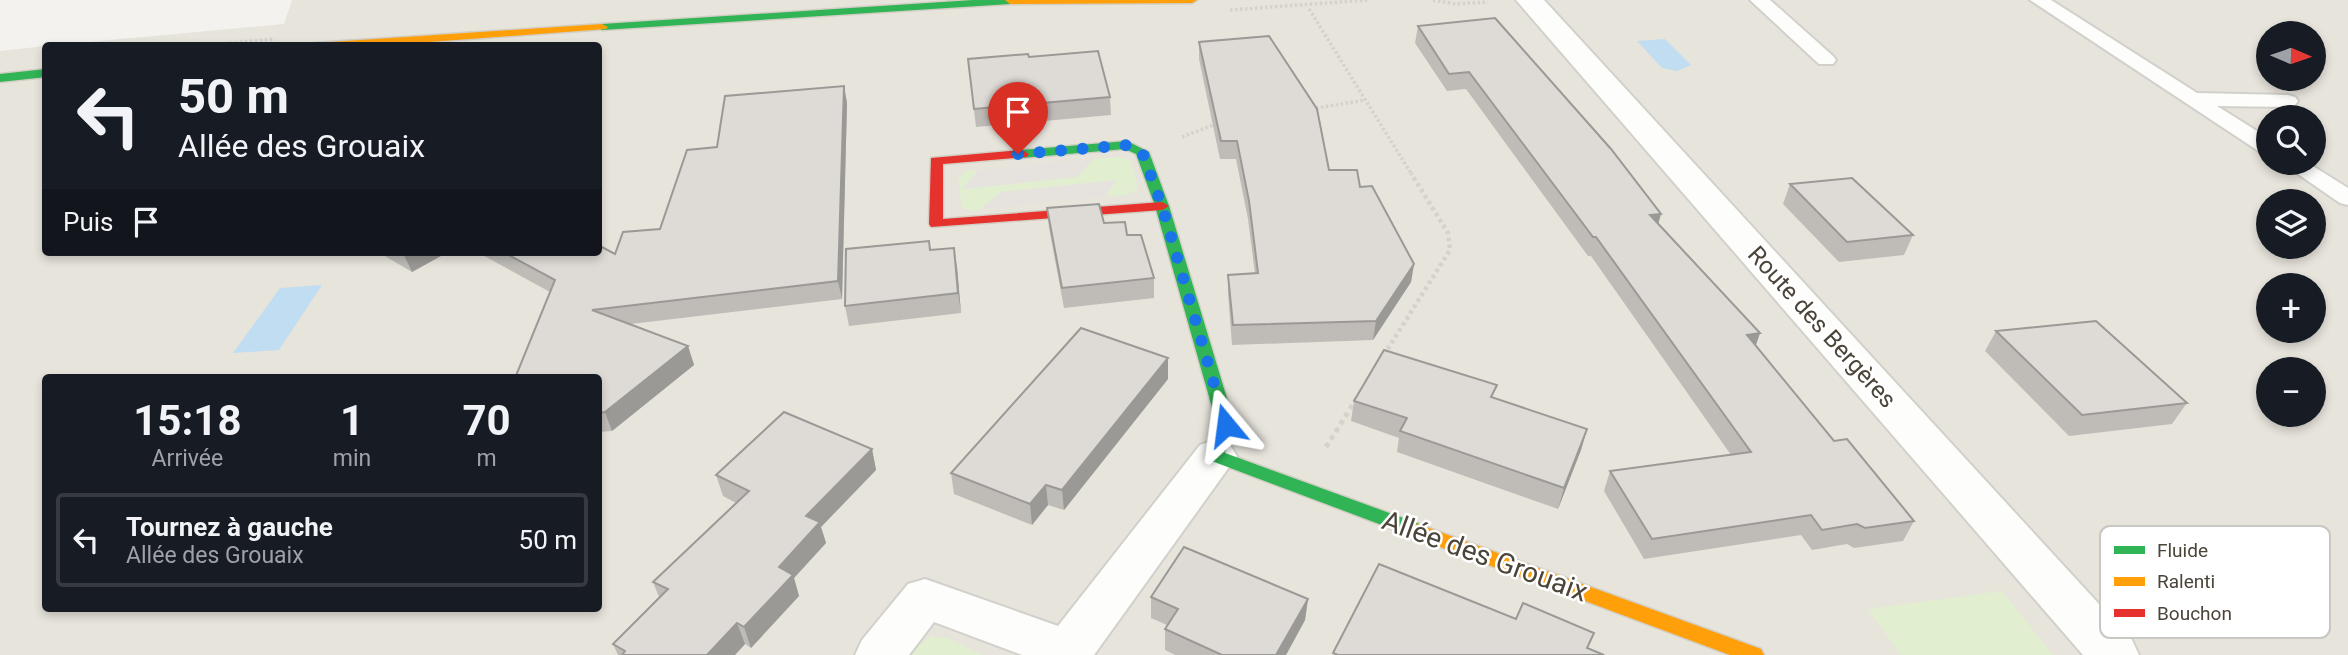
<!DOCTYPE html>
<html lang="fr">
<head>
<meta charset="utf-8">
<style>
	:root { --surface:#171b24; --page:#242831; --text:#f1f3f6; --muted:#9ea1a6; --line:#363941 }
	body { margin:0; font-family:Roboto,sans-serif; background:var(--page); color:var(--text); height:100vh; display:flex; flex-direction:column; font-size:26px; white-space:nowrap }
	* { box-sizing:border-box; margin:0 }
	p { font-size:23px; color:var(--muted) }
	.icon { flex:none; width:38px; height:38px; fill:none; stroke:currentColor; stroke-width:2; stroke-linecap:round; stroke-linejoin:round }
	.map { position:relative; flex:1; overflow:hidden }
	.drawer { position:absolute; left:42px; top:374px; width:560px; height:238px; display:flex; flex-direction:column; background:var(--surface); border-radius:7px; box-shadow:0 4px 10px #0003 }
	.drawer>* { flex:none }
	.banner { position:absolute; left:42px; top:42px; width:560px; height:214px; border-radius:7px; box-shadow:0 4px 10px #0003; background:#171b24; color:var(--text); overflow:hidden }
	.needle { width:46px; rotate:92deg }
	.tools { position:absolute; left:2256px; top:21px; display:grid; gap:14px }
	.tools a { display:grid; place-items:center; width:70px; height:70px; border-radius:50%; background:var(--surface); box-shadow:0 4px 10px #0003; font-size:35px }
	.pin { position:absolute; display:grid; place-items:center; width:60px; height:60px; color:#fff; margin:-72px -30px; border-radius:50% 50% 50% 0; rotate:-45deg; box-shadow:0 0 7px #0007 }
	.pin .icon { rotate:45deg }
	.me { position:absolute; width:77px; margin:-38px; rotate:344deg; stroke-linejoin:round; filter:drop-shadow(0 0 5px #0008) }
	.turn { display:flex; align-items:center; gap:24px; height:147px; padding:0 21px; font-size:32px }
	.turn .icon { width:91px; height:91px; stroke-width:2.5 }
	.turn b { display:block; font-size:49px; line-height:60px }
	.then { display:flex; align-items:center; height:66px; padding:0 21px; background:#0003; gap:14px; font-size:26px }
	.eta { display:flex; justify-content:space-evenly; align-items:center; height:119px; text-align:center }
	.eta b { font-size:42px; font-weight:700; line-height:49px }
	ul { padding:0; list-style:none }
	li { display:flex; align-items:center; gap:21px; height:94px; margin:0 14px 10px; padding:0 7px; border:4px solid var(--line); border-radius:7px }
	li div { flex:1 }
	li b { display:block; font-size:26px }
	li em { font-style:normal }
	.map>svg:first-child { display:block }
	.residential { fill:#e7e4dc; fill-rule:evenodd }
	.green { fill:#e1eecf }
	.parking { fill:#e6e3df }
	.water { fill:#c0ddf1 }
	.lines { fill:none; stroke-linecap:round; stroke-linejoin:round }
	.lane-casing { stroke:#d2d0cb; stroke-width:4 }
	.street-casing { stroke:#d2d0cb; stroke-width:4 }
	.fast-casing { stroke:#d3cfc5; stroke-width:3 }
	.slow-casing { stroke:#d3cfc5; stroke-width:3 }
	.jam-casing { stroke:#d3cfc5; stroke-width:3 }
	.path-far2 { stroke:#d3d2cc; stroke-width:3.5; stroke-dasharray:2.5 2.5; stroke-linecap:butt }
	.path-far1 { stroke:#d3d2cc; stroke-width:4.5; stroke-dasharray:3.5 3.5; stroke-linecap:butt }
	.path { stroke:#d3d2cc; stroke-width:5; stroke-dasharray:4.5 4.5; stroke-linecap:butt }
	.lane { fill:#fdfdfc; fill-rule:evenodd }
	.street { fill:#fdfdfc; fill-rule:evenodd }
	.fast { fill:#30b455; fill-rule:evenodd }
	.slow { fill:#ff9f0a; fill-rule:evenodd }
	.jam { fill:#e5322d; fill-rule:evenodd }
	.wall { fill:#bfbcb8 }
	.shaded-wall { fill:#9b9996 }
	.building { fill:#dedbd6; stroke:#9b9996; stroke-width:2 }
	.route { stroke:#1a73e8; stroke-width:12; stroke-dasharray:0 21.6 }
	.labels { text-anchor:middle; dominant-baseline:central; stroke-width:5; stroke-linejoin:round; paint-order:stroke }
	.street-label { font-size:24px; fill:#4b4439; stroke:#fff }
	.near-street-label { font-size:28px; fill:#4b4439; stroke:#fff }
	.key { fill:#fff; stroke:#c9c7c4; stroke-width:2 }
	.key-label { font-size:19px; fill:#4b4439 }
</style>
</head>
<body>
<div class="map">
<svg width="2348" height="655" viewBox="0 0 2348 655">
	<rect width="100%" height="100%" fill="#f4f2ee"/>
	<!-- residential -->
	<path class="residential" d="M 292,0 L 2348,0 L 2348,655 L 0,655 L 0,51 L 45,46 L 46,252 L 598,252 L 598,46 L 56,45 L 284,24 ZM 2268,33 L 2314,33 L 2314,79 L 2268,79 ZM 2268,117 L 2314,117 L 2314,163 L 2268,163 ZM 2268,201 L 2314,201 L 2314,247 L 2268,247 ZM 2268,285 L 2314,285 L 2314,331 L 2268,331 ZM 2268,369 L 2314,369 L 2314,415 L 2268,415 ZM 46,378 L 598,378 L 598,609 L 46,609 Z"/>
	<!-- green -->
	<g class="green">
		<path d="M 1117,157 L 1131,160 L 1138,188 L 1128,195 L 1105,196 L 1116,181 L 1001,192 L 981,209 L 971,211 L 962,207 L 958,179 L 966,171 L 978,171 L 964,189 L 1077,177 L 1093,159 Z"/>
		<path d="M 2002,591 L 2053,655 L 1901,655 L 1868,609 Z"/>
		<path d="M 930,637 L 947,638 L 982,655 L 906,655 Z"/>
	</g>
	<!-- parking -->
	<g class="parking">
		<path d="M 1093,159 L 1077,177 L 962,189 L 978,171 Z"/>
		<path d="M 1117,180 L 1105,196 L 981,209 L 1001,192 Z"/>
	</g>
	<!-- water -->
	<g class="water">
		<path d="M 1665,39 L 1691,65 L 1677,71 L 1662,68 L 1637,41 Z"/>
		<path d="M 322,285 L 279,350 L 233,353 L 280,288 Z"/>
	</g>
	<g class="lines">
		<!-- lane casing -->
		<g class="lane-casing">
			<g id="lane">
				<path d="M 1750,0 L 1770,0 L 1833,56 L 1836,60 L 1833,64 L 1819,64 Z"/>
				<path d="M 2030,0 L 2051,0 L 2197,93 L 2288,95 L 2295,97 L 2298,101 L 2295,105 L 2288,107 L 2217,106 L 2268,138 L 2268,154 L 2260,152 Z"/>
				<path d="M 2282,163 L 2308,163 L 2348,188 L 2348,205 L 2340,203 Z"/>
			</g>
		</g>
		<!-- street casing -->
		<g class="street-casing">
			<g id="street">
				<path d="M 1516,0 L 1544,0 L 2132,640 L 2139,655 L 2083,655 Z"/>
				<path d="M 1215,440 L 1230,445 L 1237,456 L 1094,655 L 1022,655 L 934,622 L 909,655 L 855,655 L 862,640 L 908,584 L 925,579 L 1058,626 L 1200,445 Z"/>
			</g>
		</g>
		<!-- fast casing -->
		<g class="fast-casing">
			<g id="fast">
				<path d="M 973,0 L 1029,0 L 1024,3 L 602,30 L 596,27 L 602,24 Z"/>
				<path d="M 46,69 L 46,77 L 0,82 L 0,74 Z"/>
				<path d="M 1127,141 L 1149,152 L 1169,206 L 1235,425 L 1225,453 L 1425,526 L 1427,531 L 1425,536 L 1418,538 L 1411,536 L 1209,460 L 1206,456 L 1217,425 L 1155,206 L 1136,154 L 1125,149 L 1022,158 L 1015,154 L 1022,150 Z"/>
			</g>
		</g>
		<!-- slow casing -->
		<g class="slow-casing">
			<g id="slow">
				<path d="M 1005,0 L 1197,0 L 1192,3 L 1010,4 Z"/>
				<path d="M 602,24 L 608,27 L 606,29 L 375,46 L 310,46 L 315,43 Z"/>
				<path d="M 1418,524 L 1761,649 L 1764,655 L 1730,655 L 1411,536 L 1409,531 L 1411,526 Z"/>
			</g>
		</g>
		<!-- jam casing -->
		<g class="jam-casing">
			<path id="jam" d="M 1022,150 L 1029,154 L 1027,157 L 943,164 L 943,219 L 1162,202 L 1169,206 L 1162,210 L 931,227 L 929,224 L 931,158 Z"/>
		</g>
		<!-- path-far2 -->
		<g class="path-far2">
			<path d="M 1433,0 L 1456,4 L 1488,2"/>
			<path d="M 1309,9 L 1412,175"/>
			<path d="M 1230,10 L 1368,0"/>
			<path d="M 200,46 L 275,39"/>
			<path d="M 1311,109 L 1365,100"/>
			<path d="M 1182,137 L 1216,124"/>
		</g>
		<!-- path-far1 -->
		<path class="path-far1" d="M 1384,355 L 1450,250 L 1448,233 L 1411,173"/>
		<!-- path -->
		<path class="path" d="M 1326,447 L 1357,398"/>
		<!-- lane -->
		<use href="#lane" class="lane"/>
		<!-- street -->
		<use href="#street" class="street"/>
		<!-- fast -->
		<use href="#fast" class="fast"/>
		<!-- slow -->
		<use href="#slow" class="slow"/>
		<!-- jam -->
		<use href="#jam" class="jam"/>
	</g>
	<!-- wall -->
	<g class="wall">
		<path d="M 1418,26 L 1658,223 L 1760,333 L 1756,345 L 1834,441 L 1914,521 L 1903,541 L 1854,548 L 1847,544 L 1812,550 L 1801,535 L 1644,559 L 1604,491 L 1610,471 L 1731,455 L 1591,256 L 1588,256 L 1466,89 L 1447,91 L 1415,43 Z"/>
		<path d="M 1199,42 L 1329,170 L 1360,187 L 1414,264 L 1411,282 L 1373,340 L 1232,345 L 1228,294 L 1228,275 L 1255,274 L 1248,219 L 1236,159 L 1220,159 L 1199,59 Z"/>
		<path d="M 1029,57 L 1110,97 L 1111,115 L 976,127 L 968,59 Z"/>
		<path d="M 844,86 L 847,103 L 842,299 L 631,324 L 688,346 L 694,365 L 612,431 L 598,432 L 598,378 L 550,292 L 477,252 L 598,252 L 615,254 L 660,229 Z"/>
		<path d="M 1790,184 L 1913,235 L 1904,255 L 1839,262 L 1783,204 Z"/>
		<path d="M 1047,208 L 1104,223 L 1127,235 L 1154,278 L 1154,298 L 1064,308 L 1049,228 Z"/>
		<path d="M 929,241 L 931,250 L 957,267 L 961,313 L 849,326 L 845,306 Z"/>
		<path d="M 378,252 L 448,252 L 412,272 Z"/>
		<path d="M 1996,331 L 2187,403 L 2172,424 L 2069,436 L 1985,351 Z"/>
		<path d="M 1168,358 L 1168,379 L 1064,510 L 1048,505 L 1032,525 L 954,494 L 951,473 Z"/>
		<path d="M 1494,398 L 1587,429 L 1581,450 L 1558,509 L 1397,452 L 1399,438 L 1351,421 L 1354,401 Z"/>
		<path d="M 872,449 L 876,470 L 821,527 L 826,543 L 794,578 L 799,596 L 751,648 L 745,644 L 735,655 L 618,655 L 613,644 L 659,597 L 653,582 L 736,503 L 723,496 L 716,475 Z"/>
		<path d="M 1151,597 L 1308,599 L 1305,620 L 1286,655 L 1175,655 L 1165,650 L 1165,629 L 1167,625 L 1151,618 Z"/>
	</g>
	<!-- shaded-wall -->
	<g class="shaded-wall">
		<path d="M 844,86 L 847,103 L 842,299 L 838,281 Z"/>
		<path d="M 1661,214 L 1656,232 L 1650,215 Z"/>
		<path d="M 954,248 L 957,267 L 961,313 L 958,293 Z"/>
		<path d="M 405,252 L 448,252 L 412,272 L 403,253 Z"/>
		<path d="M 1414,264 L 1411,282 L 1373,340 L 1376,321 Z"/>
		<path d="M 1760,333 L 1753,353 L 1747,335 Z"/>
		<path d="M 688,346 L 694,365 L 612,431 L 605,412 Z"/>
		<path d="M 1168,358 L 1168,379 L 1064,510 L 1062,490 Z"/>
		<path d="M 1587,429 L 1581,450 L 1558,509 L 1564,488 Z"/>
		<path d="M 872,449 L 876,470 L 821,527 L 826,543 L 794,578 L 799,596 L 751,648 L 744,627 L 779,567 L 806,516 Z"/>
		<path d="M 1046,485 L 1048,505 L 1032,525 L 1030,504 Z"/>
		<path d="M 1308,599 L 1305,620 L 1286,655 L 1276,655 Z"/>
		<path d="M 737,623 L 745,644 L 735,655 L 707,655 Z"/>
	</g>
	<!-- building -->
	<g class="building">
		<path d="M 1495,18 L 1611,149 L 1661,214 L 1650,215 L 1760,333 L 1747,335 L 1834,441 L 1847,439 L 1914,521 L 1865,528 L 1857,524 L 1822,530 L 1811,515 L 1652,539 L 1610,471 L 1751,452 L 1596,237 L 1593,237 L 1469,72 L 1449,74 L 1418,26 Z"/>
		<path d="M 1269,36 L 1317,109 L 1329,170 L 1357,170 L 1360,187 L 1372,186 L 1414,264 L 1376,321 L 1233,325 L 1228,275 L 1258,273 L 1249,201 L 1237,141 L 1221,141 L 1199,42 Z"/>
		<path d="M 1098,51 L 1110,97 L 974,109 L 968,59 L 1028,54 L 1029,57 Z"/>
		<path d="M 844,86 L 838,281 L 592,310 L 688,346 L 605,412 L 598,413 L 598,378 L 515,378 L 555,280 L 503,252 L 598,252 L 598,245 L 615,254 L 623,232 L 660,229 L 687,150 L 717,147 L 725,96 Z"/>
		<path d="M 1852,178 L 1913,235 L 1847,242 L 1790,184 Z"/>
		<path d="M 1099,204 L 1104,223 L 1125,222 L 1127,235 L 1141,235 L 1154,278 L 1062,288 L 1047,208 Z"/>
		<path d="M 929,241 L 930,250 L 954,248 L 958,293 L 845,306 L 846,249 Z"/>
		<path d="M 2096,321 L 2187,403 L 2082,415 L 1996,331 Z"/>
		<path d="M 1081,328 L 1168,358 L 1062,490 L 1046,485 L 1030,504 L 951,473 Z"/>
		<path d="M 1384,350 L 1497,385 L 1491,397 L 1587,429 L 1564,488 L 1400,431 L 1407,418 L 1354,401 Z"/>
		<path d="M 784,412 L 872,449 L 806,516 L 820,522 L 779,567 L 793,575 L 744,627 L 737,623 L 707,655 L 622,655 L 625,651 L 613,644 L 668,589 L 653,582 L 749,491 L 716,475 Z"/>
		<path d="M 1184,547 L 1308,599 L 1276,655 L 1222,655 L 1165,629 L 1178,609 L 1151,597 Z"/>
		<path d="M 1379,564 L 1516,619 L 1523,603 L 1594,633 L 1587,648 L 1604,655 L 1338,655 L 1333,653 Z"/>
	</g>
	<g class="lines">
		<!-- route -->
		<path class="route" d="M 1018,154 L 1128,145 L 1142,152 L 1162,206 L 1226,425"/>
	</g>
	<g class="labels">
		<!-- street labels -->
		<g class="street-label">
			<text transform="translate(1822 327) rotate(48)">Route des Bergères</text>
		</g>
		<!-- near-street labels -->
		<g class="near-street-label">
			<text transform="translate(1485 556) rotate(20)">Allée des Grouaix</text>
		</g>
	</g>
	<!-- legend -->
	<rect x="2100" y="526" width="230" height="112" rx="10" class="key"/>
	<rect x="2114" y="546" width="31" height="8" fill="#30b455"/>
	<rect x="2114" y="577" width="31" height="9" fill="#ff9f0a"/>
	<rect x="2114" y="609" width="31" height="8" fill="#e5322d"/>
	<g class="key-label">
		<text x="2157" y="557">Fluide</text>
		<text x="2157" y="588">Ralenti</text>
		<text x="2157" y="620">Bouchon</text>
	</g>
</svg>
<div class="tools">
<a><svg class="needle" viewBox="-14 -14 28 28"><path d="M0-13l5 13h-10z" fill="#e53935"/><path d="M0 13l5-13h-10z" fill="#9ea1a6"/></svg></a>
<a><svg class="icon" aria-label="search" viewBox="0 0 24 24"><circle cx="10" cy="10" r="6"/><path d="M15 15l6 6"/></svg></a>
<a><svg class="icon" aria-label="layers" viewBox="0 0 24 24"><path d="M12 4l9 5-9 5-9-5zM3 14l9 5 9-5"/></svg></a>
<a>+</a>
<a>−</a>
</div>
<div class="pin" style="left:1018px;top:154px;background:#d93025"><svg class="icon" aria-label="arrive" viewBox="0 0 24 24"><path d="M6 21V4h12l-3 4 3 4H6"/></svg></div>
<svg class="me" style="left:1226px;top:425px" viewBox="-20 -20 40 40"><path d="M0-17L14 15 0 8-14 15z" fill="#1a73e8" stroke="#fff" stroke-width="4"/></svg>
<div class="banner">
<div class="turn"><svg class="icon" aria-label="left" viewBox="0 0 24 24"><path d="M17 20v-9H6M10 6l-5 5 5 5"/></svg><div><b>50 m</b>Allée des Grouaix</div></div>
<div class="then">Puis<svg class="icon" aria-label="arrive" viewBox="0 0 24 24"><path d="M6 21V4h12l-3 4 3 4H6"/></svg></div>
</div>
<section class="drawer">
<div class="eta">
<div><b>15:18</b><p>Arrivée</p></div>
<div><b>1</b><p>min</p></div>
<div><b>70</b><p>m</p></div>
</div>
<ul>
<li><svg class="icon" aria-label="left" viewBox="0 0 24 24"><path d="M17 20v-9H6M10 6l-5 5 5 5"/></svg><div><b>Tournez à gauche</b><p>Allée des Grouaix</p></div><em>50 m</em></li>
</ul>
</section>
</div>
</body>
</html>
